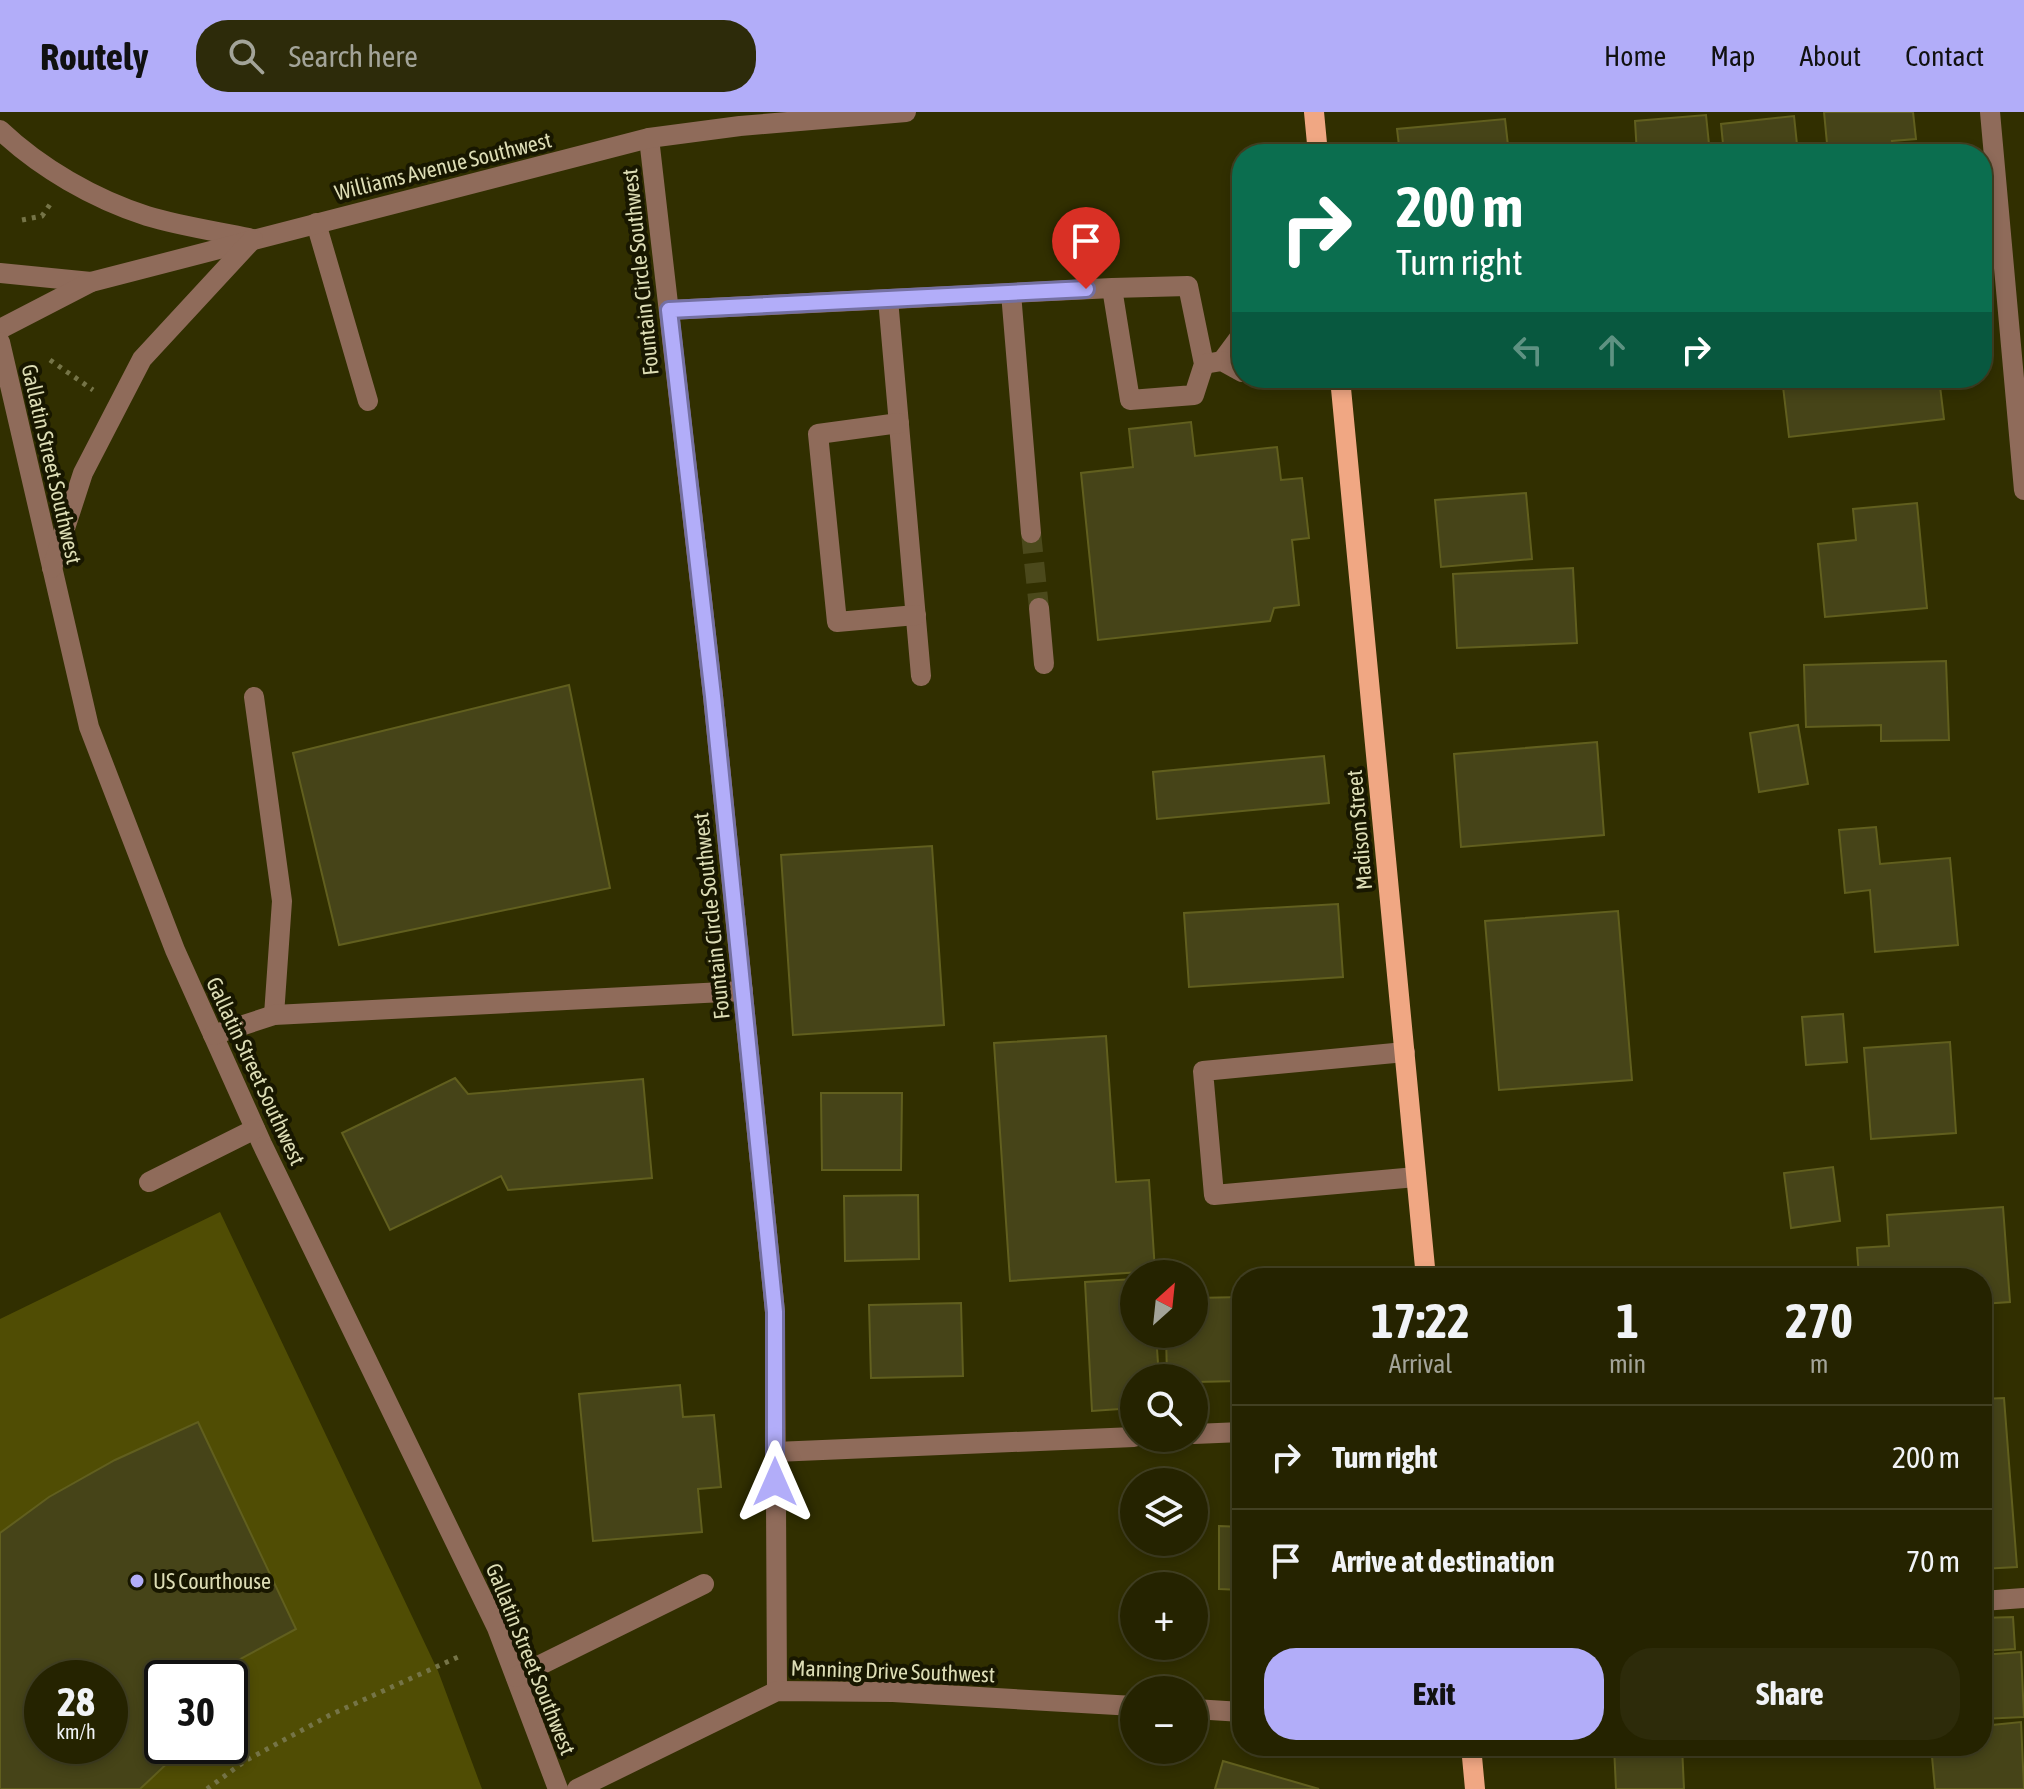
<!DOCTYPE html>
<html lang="en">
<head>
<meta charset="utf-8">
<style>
	:root { --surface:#252300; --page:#2d2b0a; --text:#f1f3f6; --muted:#a3a499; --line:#424022; --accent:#b2adf9 }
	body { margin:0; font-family:"Asap Condensed",sans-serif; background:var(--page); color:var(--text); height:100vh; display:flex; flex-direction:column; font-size:30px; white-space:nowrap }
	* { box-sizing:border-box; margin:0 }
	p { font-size:26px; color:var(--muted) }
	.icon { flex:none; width:44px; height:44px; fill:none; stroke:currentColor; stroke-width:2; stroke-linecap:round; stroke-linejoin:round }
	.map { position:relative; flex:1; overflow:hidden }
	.details { position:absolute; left:1232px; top:1156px; width:760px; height:488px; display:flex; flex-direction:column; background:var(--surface); border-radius:32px; box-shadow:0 4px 12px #0003,0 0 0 2px var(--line) }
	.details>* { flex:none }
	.hud { position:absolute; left:1232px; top:32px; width:760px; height:244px; border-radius:32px; box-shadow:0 4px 12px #0003,0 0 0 2px var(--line); background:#0b6e4f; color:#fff; overflow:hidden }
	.needle { width:52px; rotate:27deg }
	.controls { position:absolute; left:1120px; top:1148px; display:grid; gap:16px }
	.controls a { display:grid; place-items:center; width:88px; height:88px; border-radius:50%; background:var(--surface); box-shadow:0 4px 12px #0003,0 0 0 2px var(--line); font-size:40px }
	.speed { position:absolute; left:24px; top:1548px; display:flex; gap:16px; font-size:40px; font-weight:700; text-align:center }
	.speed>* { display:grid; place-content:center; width:104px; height:104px; border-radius:50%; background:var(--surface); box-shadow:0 4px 12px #0003,0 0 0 2px var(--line); line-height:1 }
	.speed small { font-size:20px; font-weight:400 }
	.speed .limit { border:4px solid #111; border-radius:12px; background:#fff; color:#111 }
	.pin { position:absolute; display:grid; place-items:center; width:68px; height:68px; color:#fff; margin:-82px -34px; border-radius:50% 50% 50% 0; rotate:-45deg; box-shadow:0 0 8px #0007 }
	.pin .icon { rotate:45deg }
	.me { position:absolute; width:88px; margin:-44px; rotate:0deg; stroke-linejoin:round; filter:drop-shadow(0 0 6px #0008) }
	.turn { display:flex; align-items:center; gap:28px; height:168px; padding:0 32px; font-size:36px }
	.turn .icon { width:104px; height:104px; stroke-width:2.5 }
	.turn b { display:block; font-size:56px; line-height:68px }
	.lanes { display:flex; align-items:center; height:76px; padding:0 32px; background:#0003; justify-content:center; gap:40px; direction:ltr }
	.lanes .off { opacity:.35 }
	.eta { display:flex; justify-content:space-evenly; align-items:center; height:136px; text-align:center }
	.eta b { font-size:48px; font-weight:700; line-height:56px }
	.primary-button { display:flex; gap:16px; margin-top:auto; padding:16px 32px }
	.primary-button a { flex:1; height:92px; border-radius:32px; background:var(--accent); color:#111; font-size:32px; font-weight:700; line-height:92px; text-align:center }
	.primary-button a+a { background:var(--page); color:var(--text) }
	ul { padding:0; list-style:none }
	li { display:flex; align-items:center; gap:24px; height:104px; padding:0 32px; border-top:2px solid var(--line) }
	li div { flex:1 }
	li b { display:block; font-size:30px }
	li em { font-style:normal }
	header { display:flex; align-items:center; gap:48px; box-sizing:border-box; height:112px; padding:0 40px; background:var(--accent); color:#111 }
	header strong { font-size:38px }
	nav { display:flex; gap:44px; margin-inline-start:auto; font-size:28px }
	.search { width:560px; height:72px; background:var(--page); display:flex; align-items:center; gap:20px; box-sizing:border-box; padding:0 28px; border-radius:32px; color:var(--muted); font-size:30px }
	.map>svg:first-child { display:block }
	.green { fill:#504d04; fill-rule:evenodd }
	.building { fill:#464418; stroke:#615f1e; stroke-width:2; fill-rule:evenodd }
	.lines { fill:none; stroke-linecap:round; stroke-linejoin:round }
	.minor-tunnel { stroke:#4b491b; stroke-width:20; stroke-dasharray:20 10; stroke-linecap:butt }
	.path { stroke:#757447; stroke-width:5; stroke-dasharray:4 6; stroke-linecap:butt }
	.minor { stroke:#8f6b5a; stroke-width:20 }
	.major { stroke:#f0a783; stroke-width:20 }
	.route-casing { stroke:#7470a2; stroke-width:20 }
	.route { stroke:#b2adf9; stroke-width:14 }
	.poi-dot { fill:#b2adf9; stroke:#181700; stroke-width:3 }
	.labels { text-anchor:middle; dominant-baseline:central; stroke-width:8; stroke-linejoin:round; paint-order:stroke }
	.street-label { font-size:22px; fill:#ddddb5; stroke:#181700 }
	.poi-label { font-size:22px; fill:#ddddb5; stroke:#181700; text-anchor:start }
</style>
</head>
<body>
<header>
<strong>Routely</strong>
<div class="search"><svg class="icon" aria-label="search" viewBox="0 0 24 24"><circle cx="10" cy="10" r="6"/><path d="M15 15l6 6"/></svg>Search here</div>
<nav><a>Home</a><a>Map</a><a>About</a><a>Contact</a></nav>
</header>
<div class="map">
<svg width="2024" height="1677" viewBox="0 0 2024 1677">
	<rect width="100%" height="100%" fill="#312f00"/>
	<!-- green -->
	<path class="green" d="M 220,1100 L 438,1559 L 482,1677 L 0,1677 L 0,1207 ZM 42,1566 L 110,1566 L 110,1634 L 42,1634 ZM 162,1566 L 230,1566 L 230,1634 L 162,1634 Z"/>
	<!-- building -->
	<g class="building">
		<path d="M 1824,0 L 1913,0 L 1916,27 L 1892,29 L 1894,42 L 1828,42 Z"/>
		<path d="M 1706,3 L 1710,42 L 1637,42 L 1635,9 Z"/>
		<path d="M 1794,4 L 1798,42 L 1724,42 L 1721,12 Z"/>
		<path d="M 1505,7 L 1509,42 L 1400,42 L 1397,17 Z"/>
		<path d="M 1782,266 L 1939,266 L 1944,307 L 1789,325 Z"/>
		<path d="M 1191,310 L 1195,344 L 1277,335 L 1281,368 L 1302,366 L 1309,426 L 1292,428 L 1299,493 L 1274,496 L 1270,509 L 1098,528 L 1081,361 L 1133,355 L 1129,317 Z"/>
		<path d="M 1526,381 L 1532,447 L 1441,455 L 1435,388 Z"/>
		<path d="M 1917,391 L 1927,496 L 1825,505 L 1818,432 L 1856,428 L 1853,397 Z"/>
		<path d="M 1573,456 L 1577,531 L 1457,536 L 1453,462 Z"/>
		<path d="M 1946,549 L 1949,628 L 1881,629 L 1881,613 L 1806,615 L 1804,553 Z"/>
		<path d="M 569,573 L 610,776 L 339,833 L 293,641 Z"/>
		<path d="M 1798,613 L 1808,672 L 1759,680 L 1750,621 Z"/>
		<path d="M 1597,630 L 1604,723 L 1461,735 L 1454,642 Z"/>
		<path d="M 1324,644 L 1329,691 L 1157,707 L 1153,660 Z"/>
		<path d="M 1876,715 L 1880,752 L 1950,746 L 1958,833 L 1875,840 L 1870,778 L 1845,781 L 1839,718 Z"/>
		<path d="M 932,734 L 944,913 L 793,923 L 781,743 Z"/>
		<path d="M 1338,792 L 1343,865 L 1189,875 L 1184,801 Z"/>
		<path d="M 1618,799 L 1632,968 L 1499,978 L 1485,809 Z"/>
		<path d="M 1843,902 L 1847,950 L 1806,953 L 1802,905 Z"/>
		<path d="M 1106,924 L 1116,1070 L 1149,1068 L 1155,1159 L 1010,1169 L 994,931 Z"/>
		<path d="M 1950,930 L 1956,1021 L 1871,1027 L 1864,936 Z"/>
		<path d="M 455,966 L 468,982 L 643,967 L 652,1066 L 508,1078 L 501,1064 L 390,1118 L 342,1021 Z"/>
		<path d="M 821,981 L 902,981 L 901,1058 L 822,1058 Z"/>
		<path d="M 1833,1055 L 1840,1109 L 1791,1116 L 1784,1061 Z"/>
		<path d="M 918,1083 L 919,1147 L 845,1149 L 844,1084 Z"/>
		<path d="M 2003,1095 L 2010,1190 L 1982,1192 L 1982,1166 L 1859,1166 L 1857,1136 L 1889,1134 L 1887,1103 Z"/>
		<path d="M 1641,1157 L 1641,1166 L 1517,1166 Z"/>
		<path d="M 1134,1167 L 1134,1222 L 1156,1222 L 1159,1266 L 1134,1266 L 1134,1296 L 1092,1299 L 1085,1170 Z"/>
		<path d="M 1242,1185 L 1242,1269 L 1194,1270 L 1194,1266 L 1167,1266 L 1166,1222 L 1194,1222 L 1194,1186 Z"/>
		<path d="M 961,1191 L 963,1264 L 871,1266 L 869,1193 Z"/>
		<path d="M 680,1273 L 683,1305 L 714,1303 L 721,1375 L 698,1377 L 702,1420 L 593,1429 L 579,1282 Z"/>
		<path d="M 2004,1286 L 2017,1455 L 1982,1457 L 1982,1287 Z"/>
		<path d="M 198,1310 L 296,1517 L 205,1566 L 162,1566 L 162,1595 L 144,1609 L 162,1629 L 162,1634 L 167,1634 L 175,1644 L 140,1677 L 0,1677 L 0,1421 L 49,1385 L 115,1348 ZM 42,1566 L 110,1566 L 110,1634 L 42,1634 Z"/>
		<path d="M 1219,1414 L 1242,1415 L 1242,1478 L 1219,1477 Z"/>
		<path d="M 2013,1505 L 2015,1537 L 1982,1539 L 1982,1506 Z"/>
		<path d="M 2021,1540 L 2024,1605 L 1982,1607 L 1982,1543 Z"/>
		<path d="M 2021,1610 L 2024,1677 L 1935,1677 L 1931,1634 L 1982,1634 L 1982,1614 Z"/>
		<path d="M 1614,1634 L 1688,1634 L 1682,1634 L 1684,1677 L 1616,1677 Z"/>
		<path d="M 1223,1649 L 1319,1677 L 1215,1677 Z"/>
	</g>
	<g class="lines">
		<!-- minor-tunnel -->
		<path class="minor-tunnel" d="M 1031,421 L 1039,496"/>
		<!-- path -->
		<g class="path">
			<path d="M 22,108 L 42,104 L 51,91"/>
			<path d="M 50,248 L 93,278"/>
			<path d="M 207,1677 L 245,1649 L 330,1603 L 458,1545"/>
		</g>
		<!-- minor -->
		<g class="minor">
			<path d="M 1990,0 L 2024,378"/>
			<path d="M 0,18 C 40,56 94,87 147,104 C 180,114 215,119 249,126"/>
			<path d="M 649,26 L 713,584 L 775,1200 L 777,1579"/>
			<path d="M 316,111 L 368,289"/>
			<path d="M 0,161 L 91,170"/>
			<path d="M 1011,181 L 1031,421"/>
			<path d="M 888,187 L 921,564"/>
			<path d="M 669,198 L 1112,176 L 1188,174 L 1204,252 L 1194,283 L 1130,288 L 1112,176"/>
			<path d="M 0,217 L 91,170 L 649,26 L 740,14 L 906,0"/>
			<path d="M 0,230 L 89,615 L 175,838 L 262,1032 L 497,1516 L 558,1677"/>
			<path d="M 1222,249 L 1242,222"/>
			<path d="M 1204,252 L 1222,249 L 1242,260"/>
			<path d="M 899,311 L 818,322 L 837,510 L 916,503"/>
			<path d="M 52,456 L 83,361 L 142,247 L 253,127"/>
			<path d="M 1039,496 L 1044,552"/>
			<path d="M 254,585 L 282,789 L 274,903"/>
			<path d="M 213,923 L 274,903 L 743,879"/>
			<path d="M 1405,940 L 1203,959 L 1214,1083 L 1416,1065"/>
			<path d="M 149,1070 L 255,1017"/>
			<path d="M 1194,1322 L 1242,1320"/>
			<path d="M 775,1340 L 1134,1325"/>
			<path d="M 1982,1489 L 2024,1486"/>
			<path d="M 516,1565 L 704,1472"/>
			<path d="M 1194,1597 L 1242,1600"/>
			<path d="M 577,1677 L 777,1579 L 893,1580 L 1134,1594"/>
		</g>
		<!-- major -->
		<g class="major">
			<path d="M 1314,0 L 1318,42"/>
			<path d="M 1340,266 L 1426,1166"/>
			<path d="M 1471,1634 L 1475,1677"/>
		</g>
	</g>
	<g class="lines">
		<!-- route casing -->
		<g class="route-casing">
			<path id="route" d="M 775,1370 L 775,1200 L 713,584 L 669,198 L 1086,177"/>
		</g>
		<!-- route -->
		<use href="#route" class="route"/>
	</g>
	<!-- markers -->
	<circle class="poi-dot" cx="137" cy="1469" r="8"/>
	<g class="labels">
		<!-- street labels -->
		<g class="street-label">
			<text transform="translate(443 54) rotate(-14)">Williams Avenue Southwest</text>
			<text transform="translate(640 160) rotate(-96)">Fountain Circle Southwest</text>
			<text transform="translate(52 352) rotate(77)">Gallatin Street Southwest</text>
			<text transform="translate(1359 718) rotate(-95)">Madison Street</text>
			<text transform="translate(711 804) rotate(-96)">Fountain Circle Southwest</text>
			<text transform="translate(256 959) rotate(65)">Gallatin Street Southwest</text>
			<text transform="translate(531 1547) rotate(68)">Gallatin Street Southwest</text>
			<text transform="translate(893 1559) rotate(2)">Manning Drive Southwest</text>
		</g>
		<!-- poi labels -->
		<g class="poi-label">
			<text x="153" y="1469">US Courthouse</text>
		</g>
	</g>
</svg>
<div class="controls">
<a><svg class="needle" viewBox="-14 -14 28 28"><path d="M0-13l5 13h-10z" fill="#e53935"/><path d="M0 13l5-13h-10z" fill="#a3a499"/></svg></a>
<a><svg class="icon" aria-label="search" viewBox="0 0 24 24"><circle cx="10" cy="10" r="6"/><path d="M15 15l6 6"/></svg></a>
<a><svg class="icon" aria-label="layers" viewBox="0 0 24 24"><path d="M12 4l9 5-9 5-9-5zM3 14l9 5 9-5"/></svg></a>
<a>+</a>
<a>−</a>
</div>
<div class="speed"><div>28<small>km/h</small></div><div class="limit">30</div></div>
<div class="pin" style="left:1086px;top:177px;background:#d93025"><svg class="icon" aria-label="arrive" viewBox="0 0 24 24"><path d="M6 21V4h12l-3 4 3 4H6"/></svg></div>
<svg class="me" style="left:775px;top:1370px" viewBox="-20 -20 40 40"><path d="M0-17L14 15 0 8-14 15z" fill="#b2adf9" stroke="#fff" stroke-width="4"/></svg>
<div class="hud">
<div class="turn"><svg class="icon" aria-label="right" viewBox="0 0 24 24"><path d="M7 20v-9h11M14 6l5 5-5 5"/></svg><div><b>200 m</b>Turn right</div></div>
<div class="lanes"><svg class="icon off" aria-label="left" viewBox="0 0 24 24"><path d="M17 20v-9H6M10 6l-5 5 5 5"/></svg><svg class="icon off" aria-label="ahead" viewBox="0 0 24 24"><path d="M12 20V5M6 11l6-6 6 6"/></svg><svg class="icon" aria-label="right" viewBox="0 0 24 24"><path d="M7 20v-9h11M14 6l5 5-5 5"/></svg></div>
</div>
<section class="details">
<div class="eta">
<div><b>17:22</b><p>Arrival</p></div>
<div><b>1</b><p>min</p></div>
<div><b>270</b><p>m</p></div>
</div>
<ul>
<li><svg class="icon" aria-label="right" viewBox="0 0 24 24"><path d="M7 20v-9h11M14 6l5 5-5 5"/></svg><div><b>Turn right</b></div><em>200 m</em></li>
<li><svg class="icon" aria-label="arrive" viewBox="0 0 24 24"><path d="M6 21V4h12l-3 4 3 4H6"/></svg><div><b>Arrive at destination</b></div><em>70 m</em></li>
</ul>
<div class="primary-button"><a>Exit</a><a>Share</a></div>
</section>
</div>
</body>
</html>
